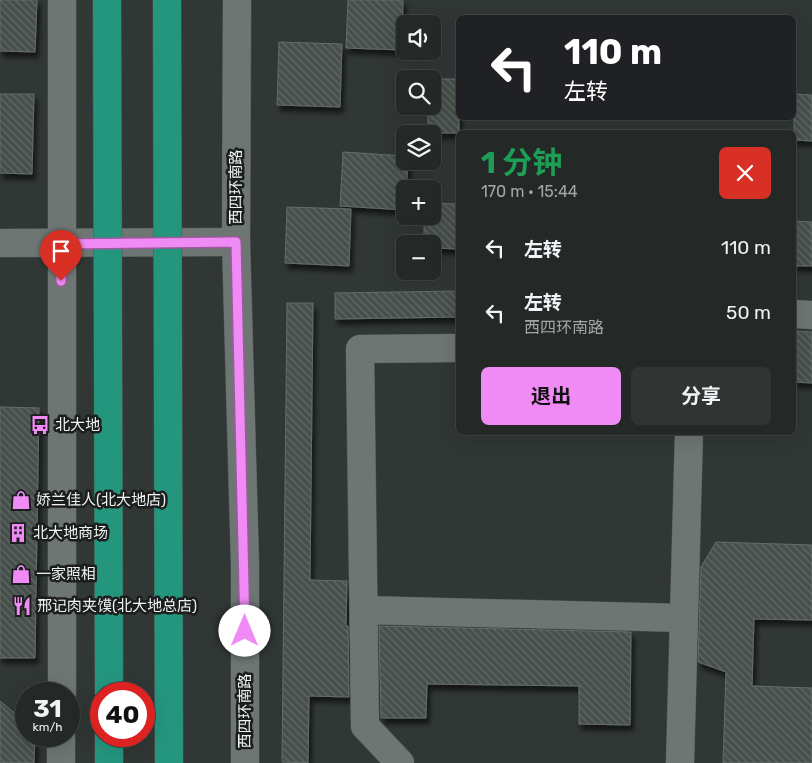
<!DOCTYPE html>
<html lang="zh">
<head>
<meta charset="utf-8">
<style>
	:root { --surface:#242928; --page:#303534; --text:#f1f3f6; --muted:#a3a6a8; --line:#414545; --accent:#f08bf5 }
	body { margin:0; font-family:Rubik,"Noto Sans SC",sans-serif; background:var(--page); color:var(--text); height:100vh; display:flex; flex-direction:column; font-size:19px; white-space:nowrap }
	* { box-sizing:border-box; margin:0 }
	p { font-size:16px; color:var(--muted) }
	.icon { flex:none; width:28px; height:28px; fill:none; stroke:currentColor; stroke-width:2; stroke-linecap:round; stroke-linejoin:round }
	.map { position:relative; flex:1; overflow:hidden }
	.side { position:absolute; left:456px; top:130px; width:340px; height:305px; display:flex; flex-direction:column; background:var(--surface); border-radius:8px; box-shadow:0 5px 20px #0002,0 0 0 1px var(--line) }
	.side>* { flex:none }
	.guide { position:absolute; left:456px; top:15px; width:340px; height:105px; border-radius:8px; box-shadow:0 5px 20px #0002,0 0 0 1px var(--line); background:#202124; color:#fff; overflow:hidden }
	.fabs { position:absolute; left:396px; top:15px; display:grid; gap:10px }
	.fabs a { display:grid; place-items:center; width:45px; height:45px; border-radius:8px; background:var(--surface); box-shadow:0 5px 20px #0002,0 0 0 1px var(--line); font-size:25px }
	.speed { position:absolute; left:15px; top:682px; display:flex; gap:10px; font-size:25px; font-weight:700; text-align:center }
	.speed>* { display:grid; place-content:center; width:65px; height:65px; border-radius:50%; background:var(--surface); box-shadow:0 5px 20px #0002,0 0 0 1px var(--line); line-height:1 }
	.speed small { font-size:12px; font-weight:400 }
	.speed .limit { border:8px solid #d22; background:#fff; color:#111 }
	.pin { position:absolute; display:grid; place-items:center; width:42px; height:42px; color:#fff; margin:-51px -21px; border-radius:50% 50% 50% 0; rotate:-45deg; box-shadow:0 0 5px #0007 }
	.pin .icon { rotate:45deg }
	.me { position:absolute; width:55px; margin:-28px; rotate:0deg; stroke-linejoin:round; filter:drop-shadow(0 0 4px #0008) }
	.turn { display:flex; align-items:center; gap:18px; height:105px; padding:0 25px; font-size:22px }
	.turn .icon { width:65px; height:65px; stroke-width:2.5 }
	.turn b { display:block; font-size:35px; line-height:42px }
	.round { display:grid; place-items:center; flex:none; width:52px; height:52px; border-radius:8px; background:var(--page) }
	.headline { display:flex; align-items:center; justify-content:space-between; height:85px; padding:0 25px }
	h1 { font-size:30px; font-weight:700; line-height:38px; color:#1e9e55 }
	.action { display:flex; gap:10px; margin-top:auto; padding:10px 25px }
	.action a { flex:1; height:58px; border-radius:8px; background:var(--accent); color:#111; font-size:20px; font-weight:700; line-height:58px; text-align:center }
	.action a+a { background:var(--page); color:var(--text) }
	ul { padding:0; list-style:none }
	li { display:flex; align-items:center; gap:15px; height:65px; padding:0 25px }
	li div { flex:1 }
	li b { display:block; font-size:19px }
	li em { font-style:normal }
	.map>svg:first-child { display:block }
	.building { fill:url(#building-back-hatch); stroke:#656d6a; filter:url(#shadow) }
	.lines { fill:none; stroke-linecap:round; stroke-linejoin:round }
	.minor-casing { stroke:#505654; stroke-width:29 }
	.highway-casing { stroke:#505654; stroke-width:29 }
	.minor { stroke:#6e7673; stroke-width:28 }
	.highway { stroke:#25967e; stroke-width:28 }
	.highway-bridge-casing { stroke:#505654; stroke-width:29; stroke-linecap:butt }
	.highway-bridge { stroke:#25967e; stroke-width:28 }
	.route-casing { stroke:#9c5a9f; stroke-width:12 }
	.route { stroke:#f08bf5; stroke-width:9 }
	.labels { text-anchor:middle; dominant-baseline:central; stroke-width:5; stroke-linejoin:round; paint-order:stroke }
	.street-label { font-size:15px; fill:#eff3f2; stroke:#1b1e1d }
	.poi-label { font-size:15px; fill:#eff3f2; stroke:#1b1e1d; text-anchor:start }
</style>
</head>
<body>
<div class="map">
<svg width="812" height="763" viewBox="0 0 812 763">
	<defs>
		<pattern id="building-back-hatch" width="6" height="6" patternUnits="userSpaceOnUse" patternTransform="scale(1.25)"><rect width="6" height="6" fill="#474f4c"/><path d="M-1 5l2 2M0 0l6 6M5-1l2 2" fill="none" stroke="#626966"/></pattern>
		<filter id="shadow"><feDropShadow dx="3" dy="5.5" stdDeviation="2.5" flood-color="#0009"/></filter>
	</defs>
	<rect width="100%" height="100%" fill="#303735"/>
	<!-- building -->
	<g class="building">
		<path d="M 0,0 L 37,0 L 35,52 L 0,51 Z"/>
		<path d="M 348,0 L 403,0 L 402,50 L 346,48 Z"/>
		<path d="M 279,42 L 342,44 L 340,107 L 277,105 Z"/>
		<path d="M 432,79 L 459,79 L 459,133 L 428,133 L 428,106 L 432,106 Z"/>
		<path d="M 0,94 L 34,94 L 32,174 L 0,173 Z"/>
		<path d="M 794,94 L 812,95 L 812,141 L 794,140 Z"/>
		<path d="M 343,152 L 405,156 L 405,161 L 408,161 L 405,210 L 340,206 Z"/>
		<path d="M 432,203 L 459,204 L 459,249 L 432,248 L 432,244 L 424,244 L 424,216 L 432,216 Z"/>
		<path d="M 287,207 L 351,209 L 349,266 L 285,263 Z"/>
		<path d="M 794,221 L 812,222 L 812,266 L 794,266 Z"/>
		<path d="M 459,291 L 459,317 L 335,319 L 335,293 Z"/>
		<path d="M 287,303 L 313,303 L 310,580 L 347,581 L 346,626 L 348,626 L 349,697 L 309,696 L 308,763 L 282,762 Z"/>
		<path d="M 794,331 L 812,332 L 812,383 L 794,382 Z"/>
		<path d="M 0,407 L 39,408 L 35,658 L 0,658 Z"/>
		<path d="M 716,542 L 812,545 L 812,620 L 754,619 L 752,686 L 812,688 L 812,763 L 723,763 L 726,672 L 698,662 L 701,567 Z"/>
		<path d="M 379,626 L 631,632 L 630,725 L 579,724 L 579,686 L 427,684 L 426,718 L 381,718 Z"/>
		<path d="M 0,701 L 26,722 L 26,736 L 35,736 L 34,763 L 0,763 Z"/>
	</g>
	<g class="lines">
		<!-- minor casing -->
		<g class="minor-casing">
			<g id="minor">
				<path d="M 62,0 L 62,694"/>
				<path d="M 237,0 L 236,242 L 245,565 L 245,763"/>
				<path d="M 0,243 L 236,242"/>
				<path d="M 794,314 L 812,315"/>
				<path d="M 364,610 L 683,618"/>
				<path d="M 61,763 L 61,736"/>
				<path d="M 400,763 L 365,726 L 360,349 L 459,348"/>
				<path d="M 680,763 L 689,432"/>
			</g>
		</g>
		<!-- highway casing -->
		<g class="highway-casing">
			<path id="highway" d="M 109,736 L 109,763"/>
		</g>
		<!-- minor -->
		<use href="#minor" class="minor"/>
		<!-- highway -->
		<use href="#highway" class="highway"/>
		<!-- highway-bridge casing -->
		<g class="highway-bridge-casing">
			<g id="highway-bridge">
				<path d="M 107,0 L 109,694"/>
				<path d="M 167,0 L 169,763"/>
			</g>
		</g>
		<!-- highway-bridge -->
		<use href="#highway-bridge" class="highway-bridge"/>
	</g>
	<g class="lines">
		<!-- route casing -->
		<g class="route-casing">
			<path id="route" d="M 61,281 L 61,244 L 236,242 L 245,631"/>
		</g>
		<!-- route -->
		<use href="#route" class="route"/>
	</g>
	<!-- icons -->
	<defs>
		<g id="bus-bare" transform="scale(1.5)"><path d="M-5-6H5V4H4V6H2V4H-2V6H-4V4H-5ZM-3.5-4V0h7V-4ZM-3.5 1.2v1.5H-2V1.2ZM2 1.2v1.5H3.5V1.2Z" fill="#f08bf5" stroke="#1b1e1d" stroke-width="2.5" paint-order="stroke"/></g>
		<g id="shop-bare" transform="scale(1.5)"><path d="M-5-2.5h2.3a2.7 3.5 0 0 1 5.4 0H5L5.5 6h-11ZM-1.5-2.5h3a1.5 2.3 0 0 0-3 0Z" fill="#f08bf5" stroke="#1b1e1d" stroke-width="2.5" paint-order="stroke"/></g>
		<g id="building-bare" transform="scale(1.5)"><path d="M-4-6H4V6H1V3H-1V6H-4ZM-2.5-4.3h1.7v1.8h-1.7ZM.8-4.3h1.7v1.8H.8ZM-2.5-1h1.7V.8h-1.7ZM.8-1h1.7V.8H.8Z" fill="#f08bf5" stroke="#1b1e1d" stroke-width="2.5" paint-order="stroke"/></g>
		<g id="restaurant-bare" transform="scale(1.5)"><path d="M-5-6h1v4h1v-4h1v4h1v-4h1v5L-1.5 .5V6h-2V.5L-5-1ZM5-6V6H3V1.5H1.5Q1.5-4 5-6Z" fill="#f08bf5" stroke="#1b1e1d" stroke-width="2.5" paint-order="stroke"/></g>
	</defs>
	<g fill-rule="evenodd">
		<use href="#bus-bare" x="40" y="425"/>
		<use href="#shop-bare" x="21" y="500"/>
		<use href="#building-bare" x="18" y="533"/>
		<use href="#shop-bare" x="21" y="574"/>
		<use href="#restaurant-bare" x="22" y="606"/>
	</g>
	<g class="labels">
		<!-- street labels -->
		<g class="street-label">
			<text transform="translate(236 187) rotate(-90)">西四环南路</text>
			<text transform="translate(245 711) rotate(-90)">西四环南路</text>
		</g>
		<!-- poi labels -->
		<g class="poi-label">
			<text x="55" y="425">北大地</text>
			<text x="36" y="500">娇兰佳人(北大地店)</text>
			<text x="33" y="533">北大地商场</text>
			<text x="36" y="574">一家照相</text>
			<text x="37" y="606">邢记肉夹馍(北大地总店)</text>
		</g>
	</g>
</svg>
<div class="fabs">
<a><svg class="icon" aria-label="sound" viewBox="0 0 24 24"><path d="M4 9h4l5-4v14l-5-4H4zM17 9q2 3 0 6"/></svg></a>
<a><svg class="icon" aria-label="search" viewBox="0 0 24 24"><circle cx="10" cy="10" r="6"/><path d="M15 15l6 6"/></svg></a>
<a><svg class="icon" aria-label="layers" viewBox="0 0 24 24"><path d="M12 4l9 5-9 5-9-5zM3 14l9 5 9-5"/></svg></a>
<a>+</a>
<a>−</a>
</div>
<div class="speed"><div>31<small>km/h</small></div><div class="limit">40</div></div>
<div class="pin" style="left:61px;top:281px;background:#d93025"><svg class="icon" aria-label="arrive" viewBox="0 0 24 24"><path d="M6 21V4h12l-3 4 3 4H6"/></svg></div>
<svg class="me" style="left:245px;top:631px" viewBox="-20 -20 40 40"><circle r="19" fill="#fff"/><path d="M0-13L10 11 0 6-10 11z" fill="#f08bf5"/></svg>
<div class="guide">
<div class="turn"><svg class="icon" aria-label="left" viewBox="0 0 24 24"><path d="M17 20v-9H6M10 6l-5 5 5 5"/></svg><div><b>110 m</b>左转</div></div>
</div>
<section class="side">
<div class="headline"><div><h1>1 分钟</h1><p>170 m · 15:44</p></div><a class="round" style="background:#d93025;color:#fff"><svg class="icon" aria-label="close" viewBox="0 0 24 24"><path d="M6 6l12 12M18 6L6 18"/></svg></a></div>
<ul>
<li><svg class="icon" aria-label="left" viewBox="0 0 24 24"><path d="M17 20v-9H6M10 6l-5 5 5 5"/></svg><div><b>左转</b></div><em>110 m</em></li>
<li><svg class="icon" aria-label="left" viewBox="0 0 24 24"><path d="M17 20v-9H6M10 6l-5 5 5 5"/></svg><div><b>左转</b><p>西四环南路</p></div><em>50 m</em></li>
</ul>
<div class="action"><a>退出</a><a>分享</a></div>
</section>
</div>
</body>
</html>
